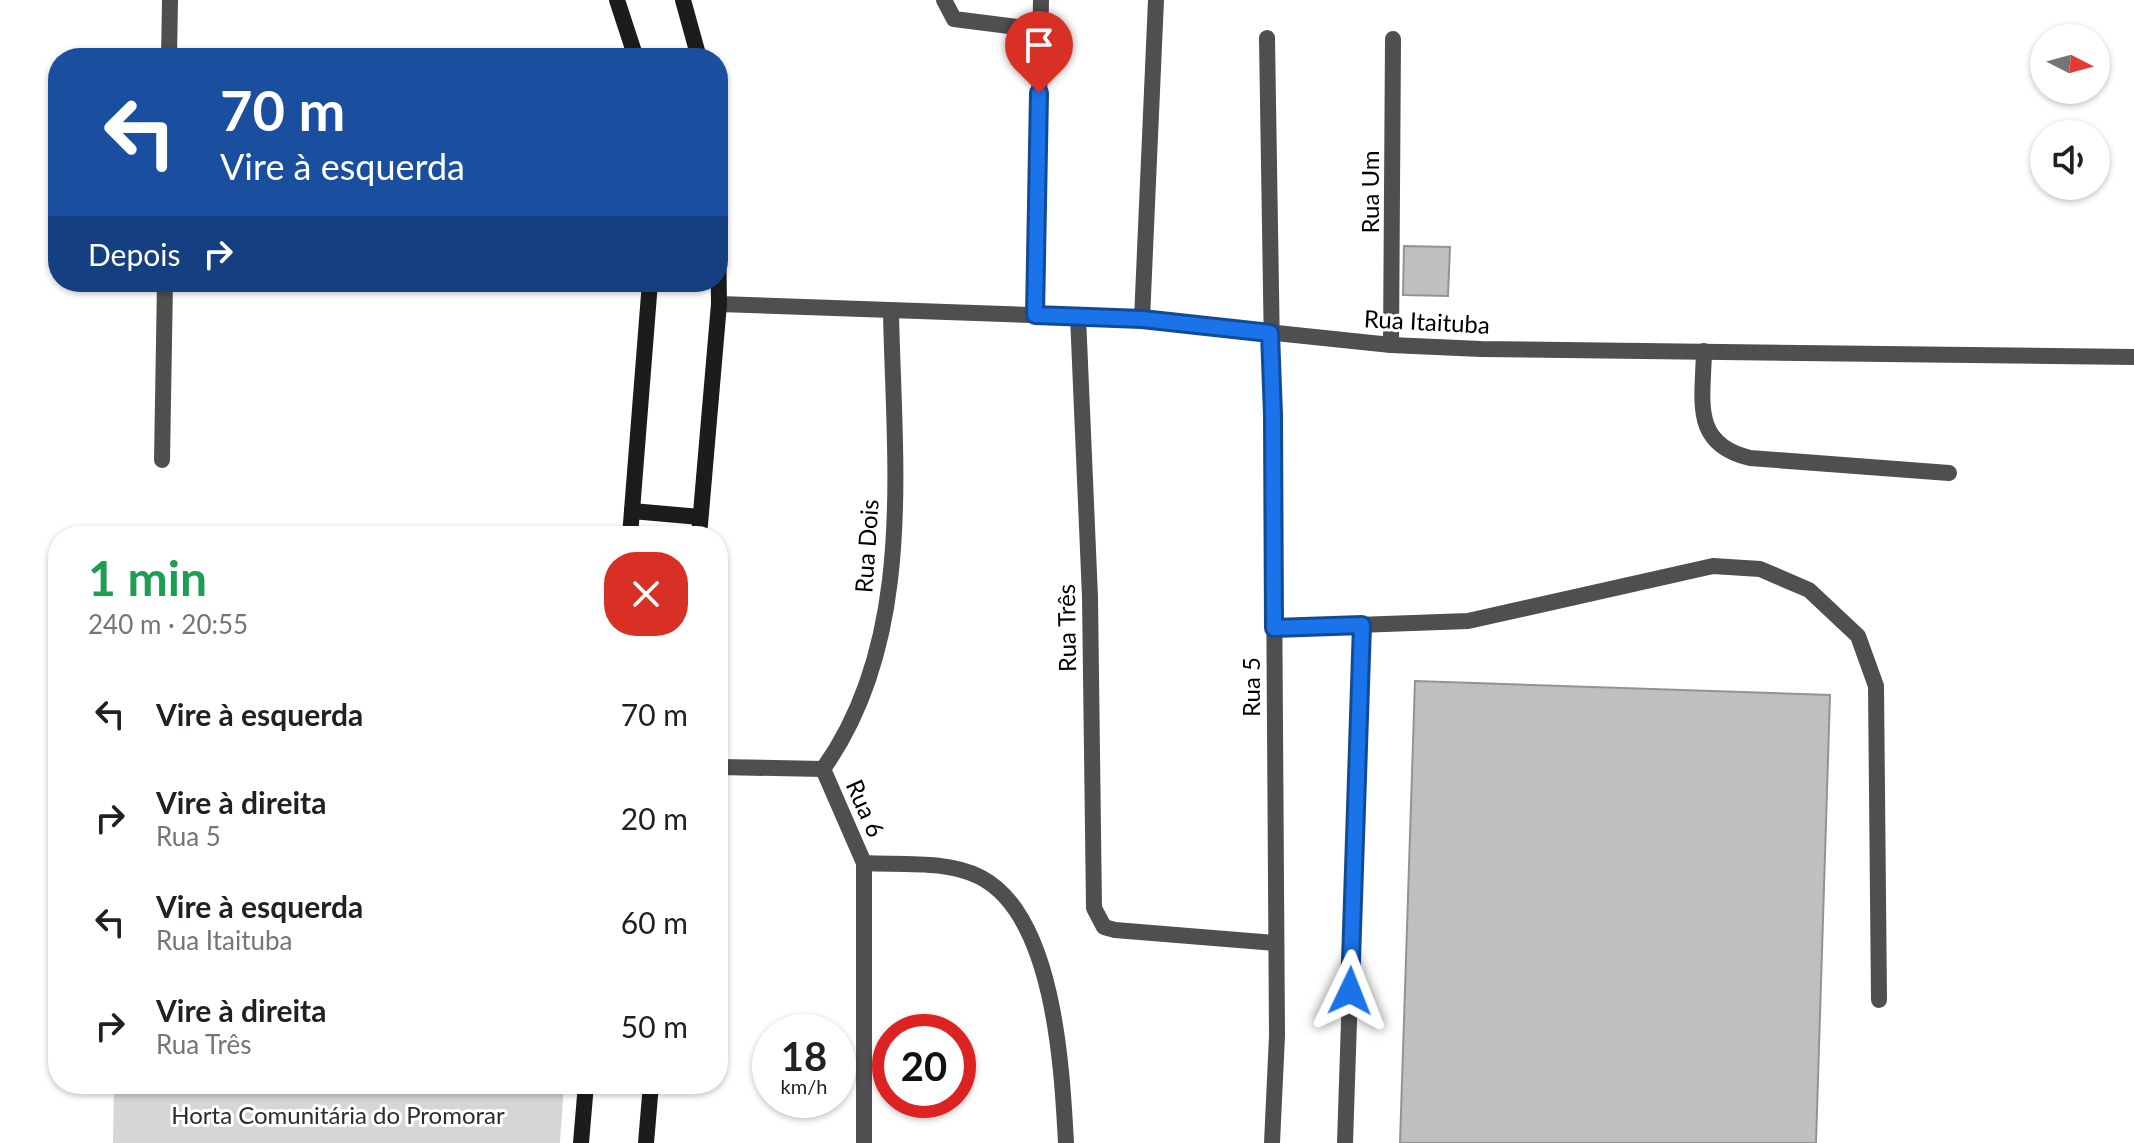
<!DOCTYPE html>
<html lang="pt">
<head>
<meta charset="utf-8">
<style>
	:root { --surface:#fff; --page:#f2f2f2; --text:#202124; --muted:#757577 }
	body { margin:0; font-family:Lato,sans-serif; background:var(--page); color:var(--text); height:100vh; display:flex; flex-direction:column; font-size:30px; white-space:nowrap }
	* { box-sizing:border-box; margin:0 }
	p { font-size:26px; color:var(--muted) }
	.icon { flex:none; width:44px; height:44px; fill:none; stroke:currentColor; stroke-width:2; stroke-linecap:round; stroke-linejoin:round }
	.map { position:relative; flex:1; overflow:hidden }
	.drawer { position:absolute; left:48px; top:526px; width:680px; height:568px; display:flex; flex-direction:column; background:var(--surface); border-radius:32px; box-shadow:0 2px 6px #0004 }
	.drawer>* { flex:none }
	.guide { position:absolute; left:48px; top:48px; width:680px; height:244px; border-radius:32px; box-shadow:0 2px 6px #0004; background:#1a4fa0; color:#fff; overflow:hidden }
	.needle { width:52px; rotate:96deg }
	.tools { position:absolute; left:2030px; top:24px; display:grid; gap:16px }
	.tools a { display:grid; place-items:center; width:80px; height:80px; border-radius:50%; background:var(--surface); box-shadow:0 2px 6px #0004; font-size:40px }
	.speed { position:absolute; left:752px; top:1014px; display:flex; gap:16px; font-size:40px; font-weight:700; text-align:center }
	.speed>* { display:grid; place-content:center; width:104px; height:104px; border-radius:50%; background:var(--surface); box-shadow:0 2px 6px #0004; line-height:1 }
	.speed small { font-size:20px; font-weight:400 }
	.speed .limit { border:12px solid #d22; background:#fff; color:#111 }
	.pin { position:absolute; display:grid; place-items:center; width:68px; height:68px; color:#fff; margin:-82px -34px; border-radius:50% 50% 50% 0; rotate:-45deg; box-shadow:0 0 8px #0007 }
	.pin .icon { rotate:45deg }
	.me { position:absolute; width:88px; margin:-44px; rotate:2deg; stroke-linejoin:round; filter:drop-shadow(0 0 6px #0008) }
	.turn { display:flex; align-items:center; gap:28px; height:168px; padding:0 40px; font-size:36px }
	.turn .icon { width:104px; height:104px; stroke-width:2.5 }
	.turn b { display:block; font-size:56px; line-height:68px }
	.then { display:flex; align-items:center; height:76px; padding:0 40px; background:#0003; gap:16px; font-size:30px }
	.round { display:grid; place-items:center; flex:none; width:84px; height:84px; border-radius:32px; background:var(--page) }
	.head { display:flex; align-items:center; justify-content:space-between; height:136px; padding:0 40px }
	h1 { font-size:48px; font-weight:700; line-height:60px; color:#1e9e55 }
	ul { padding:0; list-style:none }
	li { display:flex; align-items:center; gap:24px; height:104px; padding:0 40px }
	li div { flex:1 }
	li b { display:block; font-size:30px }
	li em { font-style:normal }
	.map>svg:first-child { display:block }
	.green { fill:#d6d6d6 }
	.building { fill:#bfbfbf; stroke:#939393; stroke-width:2 }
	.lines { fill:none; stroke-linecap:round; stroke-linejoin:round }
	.lane { stroke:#4f4f4f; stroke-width:16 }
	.street { stroke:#4f4f4f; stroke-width:16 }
	.secondary { stroke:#1c1c1c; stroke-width:16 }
	.route-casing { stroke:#114b97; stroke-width:20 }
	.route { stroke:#1a73e8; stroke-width:14 }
	.labels { text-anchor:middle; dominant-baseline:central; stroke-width:6; stroke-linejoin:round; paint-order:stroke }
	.street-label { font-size:24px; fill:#000; stroke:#fff }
	.park-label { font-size:24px; fill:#2d2d2d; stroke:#fff }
</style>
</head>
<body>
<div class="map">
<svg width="2134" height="1143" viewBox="0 0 2134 1143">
	<rect width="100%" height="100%" fill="#fff"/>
	<!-- green -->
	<path class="green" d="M 114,1084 L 564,1084 L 560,1143 L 113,1143 Z"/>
	<!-- building -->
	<g class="building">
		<path d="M 1404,246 L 1450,247 L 1448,296 L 1403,295 Z"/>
		<path d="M 1415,681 L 1830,695 L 1816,1143 L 1400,1143 Z"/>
	</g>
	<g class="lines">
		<!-- lane -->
		<g class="lane">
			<path d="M 1704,351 C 1703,401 1691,444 1750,458 L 1949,473"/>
			<path d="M 1274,628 L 1468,621 L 1713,566 L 1760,569 L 1809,590 L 1858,636 L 1876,686 L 1879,1000"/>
			<path d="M 1345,1143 L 1362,625"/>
		</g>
		<!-- street -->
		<g class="street">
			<path d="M 944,0 L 954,19 L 1041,30"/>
			<path d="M 1267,38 L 1273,415 L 1277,1036 L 1272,1143"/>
			<path d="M 169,58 L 170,0"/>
			<path d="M 719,304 L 1142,319 L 1391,345 L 1481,349 L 2134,357"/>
			<path d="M 1035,315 L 1041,0"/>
			<path d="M 1078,316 L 1090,597 L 1094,908 L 1104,927 L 1115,930 L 1275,943"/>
			<path d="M 1142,319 L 1156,0"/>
			<path d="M 1391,345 L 1393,39"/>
			<path d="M 162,460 L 165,282"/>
			<path d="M 718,767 L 823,769"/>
			<path d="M 823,769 C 916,639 894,463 891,313"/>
			<path d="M 823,769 L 864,863 L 864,1143"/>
			<path d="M 864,863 C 900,865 948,860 980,877 C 1055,915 1062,1070 1066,1143"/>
		</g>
		<!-- secondary -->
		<g class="secondary">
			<path d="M 617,0 L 636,58"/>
			<path d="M 683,0 L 699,58"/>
			<path d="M 632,511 L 700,517"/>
			<path d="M 630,536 L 650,282"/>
			<path d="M 699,536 L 719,304 L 718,229"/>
			<path d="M 581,1143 L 586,1084"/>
			<path d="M 646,1143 L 651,1084"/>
		</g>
	</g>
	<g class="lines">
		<!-- route casing -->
		<g class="route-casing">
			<path id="route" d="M 1039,93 L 1035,315 L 1142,319 L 1270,333 L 1273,415 L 1274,628 L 1362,625 L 1350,991"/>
		</g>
		<!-- route -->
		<use href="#route" class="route"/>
	</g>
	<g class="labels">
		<!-- street labels -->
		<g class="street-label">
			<text transform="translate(1369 192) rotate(-90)">Rua Um</text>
			<text transform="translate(1427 321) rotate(3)">Rua Itaituba</text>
			<text transform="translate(866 546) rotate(-86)">Rua Dois</text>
			<text transform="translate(1066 628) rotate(-91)">Rua Três</text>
			<text transform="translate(1250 687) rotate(-90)">Rua 5</text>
			<text transform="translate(866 808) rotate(66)">Rua 6</text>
		</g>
		<!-- park labels -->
		<g class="park-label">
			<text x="338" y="1114">Horta Comunitária do Promorar</text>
		</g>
	</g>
</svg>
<div class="tools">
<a><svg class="needle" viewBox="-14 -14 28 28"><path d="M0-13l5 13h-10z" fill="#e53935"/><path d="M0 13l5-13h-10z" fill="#757577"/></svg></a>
<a><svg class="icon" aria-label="sound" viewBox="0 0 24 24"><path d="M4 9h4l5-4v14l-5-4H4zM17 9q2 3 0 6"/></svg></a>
</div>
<div class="speed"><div>18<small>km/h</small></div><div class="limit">20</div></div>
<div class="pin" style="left:1039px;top:93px;background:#d93025"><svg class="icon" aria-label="arrive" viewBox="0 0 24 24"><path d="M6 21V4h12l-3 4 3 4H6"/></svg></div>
<svg class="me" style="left:1350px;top:991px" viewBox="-20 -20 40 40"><path d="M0-17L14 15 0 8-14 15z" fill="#1a73e8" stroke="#fff" stroke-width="4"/></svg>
<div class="guide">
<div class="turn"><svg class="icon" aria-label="left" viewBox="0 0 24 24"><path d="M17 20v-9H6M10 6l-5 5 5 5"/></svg><div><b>70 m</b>Vire à esquerda</div></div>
<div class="then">Depois<svg class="icon" aria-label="right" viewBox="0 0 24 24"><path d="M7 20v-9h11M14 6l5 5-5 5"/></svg></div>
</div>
<section class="drawer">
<div class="head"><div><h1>1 min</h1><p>240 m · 20:55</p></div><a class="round" style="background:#d93025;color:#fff"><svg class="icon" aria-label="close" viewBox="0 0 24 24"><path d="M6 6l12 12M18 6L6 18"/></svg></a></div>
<ul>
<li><svg class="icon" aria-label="left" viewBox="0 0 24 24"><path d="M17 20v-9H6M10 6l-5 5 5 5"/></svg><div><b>Vire à esquerda</b></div><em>70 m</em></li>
<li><svg class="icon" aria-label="right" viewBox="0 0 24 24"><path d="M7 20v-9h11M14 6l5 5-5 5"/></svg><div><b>Vire à direita</b><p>Rua 5</p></div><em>20 m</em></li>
<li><svg class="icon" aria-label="left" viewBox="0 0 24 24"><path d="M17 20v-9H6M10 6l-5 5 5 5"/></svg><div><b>Vire à esquerda</b><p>Rua Itaituba</p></div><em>60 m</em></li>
<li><svg class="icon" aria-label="right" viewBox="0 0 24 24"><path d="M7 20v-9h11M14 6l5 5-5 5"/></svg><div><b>Vire à direita</b><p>Rua Três</p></div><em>50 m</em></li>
</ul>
</section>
</div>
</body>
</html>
